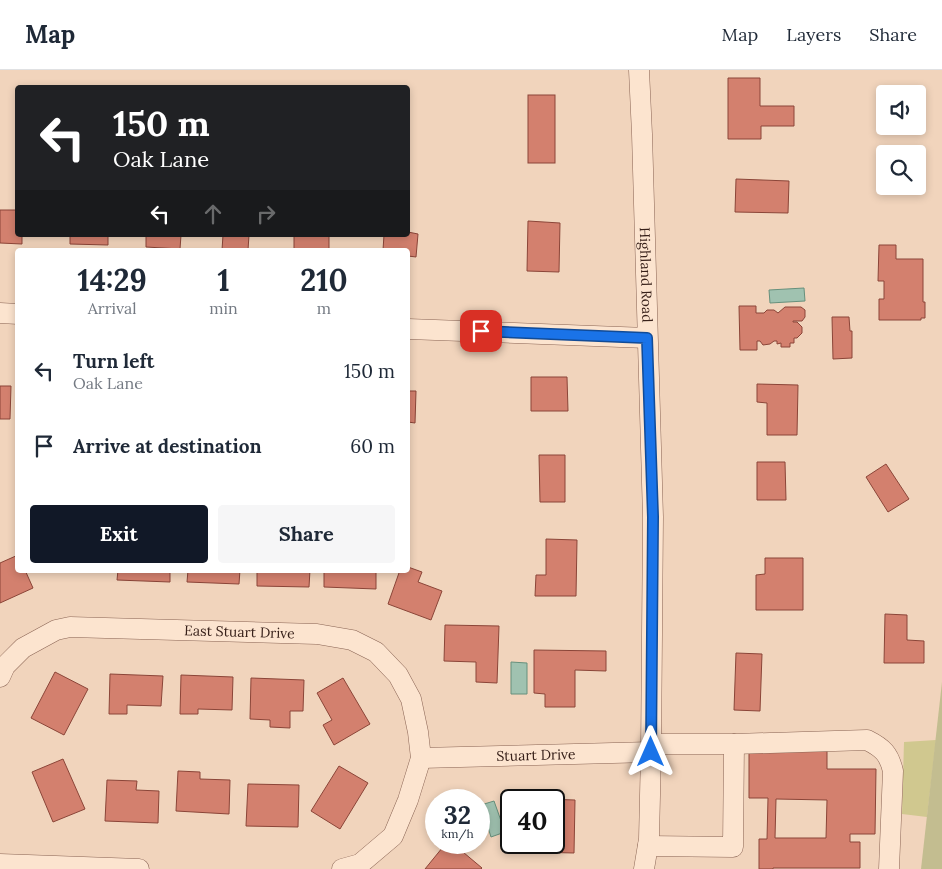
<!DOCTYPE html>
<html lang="en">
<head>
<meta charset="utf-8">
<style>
	:root { --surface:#fff; --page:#f6f6f7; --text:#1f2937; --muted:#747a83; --line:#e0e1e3; --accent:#111827 }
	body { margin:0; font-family:Lora,serif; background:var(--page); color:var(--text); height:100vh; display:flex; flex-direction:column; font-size:19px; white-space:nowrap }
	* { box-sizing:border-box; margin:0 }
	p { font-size:16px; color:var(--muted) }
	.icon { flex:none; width:28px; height:28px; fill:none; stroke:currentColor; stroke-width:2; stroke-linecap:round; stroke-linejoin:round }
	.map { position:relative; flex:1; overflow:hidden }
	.side { position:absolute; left:15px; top:178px; width:395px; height:325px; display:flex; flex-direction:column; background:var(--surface); border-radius:5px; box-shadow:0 2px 8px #0003 }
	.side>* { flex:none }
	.hud { position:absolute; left:15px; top:15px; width:395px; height:152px; border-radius:5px; box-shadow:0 2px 8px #0003; background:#202124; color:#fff; overflow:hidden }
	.tools { position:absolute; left:876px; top:15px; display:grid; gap:10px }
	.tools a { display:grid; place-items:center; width:50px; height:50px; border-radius:5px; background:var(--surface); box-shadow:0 2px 8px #0003; font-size:25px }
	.speed { position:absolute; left:425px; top:719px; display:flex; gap:10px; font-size:25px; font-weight:700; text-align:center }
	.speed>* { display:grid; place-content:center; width:65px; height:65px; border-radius:50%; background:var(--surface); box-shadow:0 2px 8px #0003; line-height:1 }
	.speed small { font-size:12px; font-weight:400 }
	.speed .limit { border:2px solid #111; border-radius:8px; background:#fff; color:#111 }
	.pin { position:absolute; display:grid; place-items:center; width:42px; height:42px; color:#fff; margin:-21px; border-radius:10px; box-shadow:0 2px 8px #0006 }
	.me { position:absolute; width:55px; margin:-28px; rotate:0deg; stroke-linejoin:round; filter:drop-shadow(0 0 4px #0008) }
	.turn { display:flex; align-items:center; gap:18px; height:105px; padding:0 15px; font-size:22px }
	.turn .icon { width:65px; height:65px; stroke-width:2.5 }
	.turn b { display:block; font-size:35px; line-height:42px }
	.lanes { display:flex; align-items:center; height:48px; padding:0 15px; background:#0003; justify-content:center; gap:25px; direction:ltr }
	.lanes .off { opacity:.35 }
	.eta { display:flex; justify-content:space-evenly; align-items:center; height:85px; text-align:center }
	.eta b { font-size:30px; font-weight:800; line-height:35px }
	.action { display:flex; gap:10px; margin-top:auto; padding:10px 15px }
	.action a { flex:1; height:58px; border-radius:5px; background:var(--accent); color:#fff; font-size:20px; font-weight:800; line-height:58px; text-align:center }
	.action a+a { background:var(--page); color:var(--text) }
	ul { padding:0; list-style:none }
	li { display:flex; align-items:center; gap:15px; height:75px; padding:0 15px }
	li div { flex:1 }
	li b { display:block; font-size:19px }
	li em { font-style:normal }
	header { display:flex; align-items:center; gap:30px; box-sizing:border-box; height:70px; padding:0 25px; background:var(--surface); border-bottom:1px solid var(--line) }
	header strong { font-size:24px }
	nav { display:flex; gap:28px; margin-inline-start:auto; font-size:18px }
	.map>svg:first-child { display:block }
	.green { fill:#d0c88f }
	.cemetery { fill:#c3bd90 }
	.water { fill:#a0c2b0; stroke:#67907c }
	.building { fill:#d3806e; stroke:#8b4538; fill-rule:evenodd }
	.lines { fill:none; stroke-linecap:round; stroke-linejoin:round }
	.minor-casing { stroke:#8a6454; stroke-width:21 }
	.minor { stroke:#fce4cf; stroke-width:20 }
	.route-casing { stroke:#114b97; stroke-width:12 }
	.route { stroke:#1a73e8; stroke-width:9 }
	.labels { text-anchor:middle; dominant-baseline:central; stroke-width:5; stroke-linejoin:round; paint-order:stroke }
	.street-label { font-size:14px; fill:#38211a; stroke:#f8e1cc }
</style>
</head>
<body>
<header>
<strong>Map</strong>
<nav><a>Map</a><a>Layers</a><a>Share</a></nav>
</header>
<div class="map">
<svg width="942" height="799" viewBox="0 0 942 799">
	<rect width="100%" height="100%" fill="#f1d4bc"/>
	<!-- green -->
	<path class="green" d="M 936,670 L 927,747 L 902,744 L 904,672 Z"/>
	<!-- cemetery -->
	<path class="cemetery" d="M 942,612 L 942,799 L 921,799 Z"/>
	<!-- water -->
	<g class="water">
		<path d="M 804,218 L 805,231 L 770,233 L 769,220 Z"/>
		<path d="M 511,592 L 527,593 L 527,624 L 511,624 Z"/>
		<path d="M 494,731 L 505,762 L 491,767 L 481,735 Z"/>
	</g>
	<!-- building -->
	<g class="building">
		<path d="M 728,8 L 760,8 L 760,36 L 794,36 L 794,56 L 761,56 L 761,69 L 728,69 Z"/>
		<rect x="528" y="25" width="27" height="68"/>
		<path d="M 736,109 L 789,111 L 788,143 L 735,142 Z"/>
		<path d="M 0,140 L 18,140 L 18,165 L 22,165 L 22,174 L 0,173 Z"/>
		<path d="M 528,151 L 560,153 L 559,202 L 527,201 Z"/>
		<path d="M 408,162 L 418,164 L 416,187 L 408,186 L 408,180 L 383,180 L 384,165 L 408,165 Z"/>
		<path d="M 70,165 L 108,165 L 108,175 L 70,174 Z"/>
		<path d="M 146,165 L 181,165 L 180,179 L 146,177 Z"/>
		<path d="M 223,165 L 249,165 L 248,180 L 222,180 Z"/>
		<rect x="294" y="165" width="35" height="15"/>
		<path d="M 879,175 L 896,175 L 896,189 L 923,189 L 923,232 L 925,232 L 925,248 L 921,248 L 921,250 L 879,250 L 879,229 L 884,229 L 884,211 L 878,211 Z"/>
		<path d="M 739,236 L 756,236 L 756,243 L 764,243 L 767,240 L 774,240 L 778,243 L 785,237 L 801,237 L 805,240 L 805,247 L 802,251 L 793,251 L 793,252 L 797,252 L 802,257 L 802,263 L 797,268 L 794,268 L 794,273 L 790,273 L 790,277 L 781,277 L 781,273 L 777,274 L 777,271 L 774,271 L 770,274 L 763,275 L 760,271 L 757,271 L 757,280 L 740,280 Z"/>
		<path d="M 832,247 L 849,247 L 850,261 L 852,261 L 852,288 L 833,289 Z"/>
		<path d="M 531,307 L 567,307 L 568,341 L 531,341 Z"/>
		<path d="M 757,314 L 798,315 L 797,365 L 767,365 L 767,333 L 757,332 Z"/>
		<path d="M 0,316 L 11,316 L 10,349 L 0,349 Z"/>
		<path d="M 408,321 L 416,321 L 415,353 L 408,352 Z"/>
		<path d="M 539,385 L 565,385 L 565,432 L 540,432 Z"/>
		<path d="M 757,392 L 785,392 L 786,430 L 757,430 Z"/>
		<path d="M 886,394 L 909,429 L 888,442 L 866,407 Z"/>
		<path d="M 546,469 L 577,470 L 576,526 L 535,526 L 536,505 L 546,505 Z"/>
		<path d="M 18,485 L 18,500 L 25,500 L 33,518 L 0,533 L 0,493 Z"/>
		<path d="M 765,488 L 803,488 L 803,540 L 756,540 L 756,505 L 765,504 Z"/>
		<path d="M 408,497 L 422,502 L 418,512 L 442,521 L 431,550 L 388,534 L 400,500 L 408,500 Z"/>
		<path d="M 118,500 L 170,500 L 170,512 L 117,510 Z"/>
		<path d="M 188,500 L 240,500 L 239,514 L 187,512 Z"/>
		<path d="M 257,500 L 310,500 L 309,517 L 257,516 Z"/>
		<path d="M 324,500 L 376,500 L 376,519 L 324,517 Z"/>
		<path d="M 885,544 L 907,545 L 907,570 L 924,571 L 924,593 L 884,593 Z"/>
		<path d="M 445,555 L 499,556 L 497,613 L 476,612 L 476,592 L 444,591 Z"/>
		<path d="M 534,580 L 606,581 L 606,601 L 575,600 L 575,637 L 545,637 L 545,624 L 534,623 Z"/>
		<path d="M 736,583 L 762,584 L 760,641 L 734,640 Z"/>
		<path d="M 55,602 L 88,619 L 64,665 L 31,648 Z"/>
		<path d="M 110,604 L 163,606 L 161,636 L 127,635 L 127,644 L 109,644 Z"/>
		<path d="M 181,605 L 233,607 L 232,640 L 198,639 L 198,644 L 180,644 Z"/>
		<path d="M 251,608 L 304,610 L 303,641 L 290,641 L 290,658 L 270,657 L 270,650 L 250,649 Z"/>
		<path d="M 343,608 L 370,654 L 334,675 L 323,655 L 332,650 L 317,623 Z"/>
		<path d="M 749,680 L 827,681 L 827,699 L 876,699 L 875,764 L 850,764 L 850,772 L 860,772 L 860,798 L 773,798 L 773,799 L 759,799 L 759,769 L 767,769 L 768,728 L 749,728 ZM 776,729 L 827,730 L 826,768 L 775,768 Z"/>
		<path d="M 63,689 L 85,739 L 53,752 L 32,702 Z"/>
		<path d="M 339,696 L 368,713 L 340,759 L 311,741 Z"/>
		<path d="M 178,701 L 200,702 L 200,709 L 230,710 L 229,744 L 176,741 Z"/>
		<path d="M 107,710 L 137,711 L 136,720 L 159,721 L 158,753 L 105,751 Z"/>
		<path d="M 248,714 L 299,715 L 298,757 L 246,756 Z"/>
		<path d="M 544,729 L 575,730 L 574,783 L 533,782 L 533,772 L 554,772 L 554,730 Z"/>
		<path d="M 447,772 L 451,772 L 482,798 L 481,799 L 425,799 Z"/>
	</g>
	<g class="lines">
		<!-- minor casing -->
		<g class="minor-casing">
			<g id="minor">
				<path id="s1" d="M 639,0 L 642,64 L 653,447 L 651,682 L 649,769 L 644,799"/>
				<path d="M 0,243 L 18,244"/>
				<path d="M 408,259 L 647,268"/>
				<path id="s2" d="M 0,607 L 5,596 L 23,578 L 56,560 L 70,557 L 317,564 L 352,570 L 376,582 L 398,605 L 411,629 L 418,662 L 421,688 L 408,730 L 393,766 L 360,794 L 342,799"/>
				<path d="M 734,674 L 867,670 C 883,678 889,684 893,701 L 889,799"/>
				<path id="s3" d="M 421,688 L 651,682"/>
				<path d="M 648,776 L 733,777 L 734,674 L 651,674"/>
				<path d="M 0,794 L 139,799"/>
			</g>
		</g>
		<!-- minor -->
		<use href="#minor" class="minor"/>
	</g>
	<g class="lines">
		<!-- route casing -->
		<g class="route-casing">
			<path id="route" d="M 481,261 L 647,268 L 653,447 L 651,682"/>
		</g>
		<!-- route -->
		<use href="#route" class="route"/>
	</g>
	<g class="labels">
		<!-- street labels -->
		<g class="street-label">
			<text stroke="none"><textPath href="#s1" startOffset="205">Highland Road</textPath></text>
			<text stroke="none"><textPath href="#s2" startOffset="259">East Stuart Drive</textPath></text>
			<text stroke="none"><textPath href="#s3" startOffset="115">Stuart Drive</textPath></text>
		</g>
	</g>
</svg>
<div class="tools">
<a><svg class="icon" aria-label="sound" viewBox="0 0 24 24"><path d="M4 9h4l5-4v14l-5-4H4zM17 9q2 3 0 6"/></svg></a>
<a><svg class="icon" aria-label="search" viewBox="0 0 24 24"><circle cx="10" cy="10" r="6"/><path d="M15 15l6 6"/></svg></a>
</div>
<div class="speed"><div>32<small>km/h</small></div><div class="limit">40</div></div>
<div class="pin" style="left:481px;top:261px;background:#d93025"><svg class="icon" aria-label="arrive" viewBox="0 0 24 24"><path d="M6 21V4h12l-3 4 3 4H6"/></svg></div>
<svg class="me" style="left:651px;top:682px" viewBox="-20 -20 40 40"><path d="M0-17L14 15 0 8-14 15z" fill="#1a73e8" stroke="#fff" stroke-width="4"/></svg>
<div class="hud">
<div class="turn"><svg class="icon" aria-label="left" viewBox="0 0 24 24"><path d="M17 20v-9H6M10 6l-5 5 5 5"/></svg><div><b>150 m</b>Oak Lane</div></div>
<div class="lanes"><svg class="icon" aria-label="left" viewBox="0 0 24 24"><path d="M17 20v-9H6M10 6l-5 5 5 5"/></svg><svg class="icon off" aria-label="ahead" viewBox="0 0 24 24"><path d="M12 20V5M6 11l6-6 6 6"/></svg><svg class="icon off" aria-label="right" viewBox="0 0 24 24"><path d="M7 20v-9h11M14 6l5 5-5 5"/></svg></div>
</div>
<section class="side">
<div class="eta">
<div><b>14:29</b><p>Arrival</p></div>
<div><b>1</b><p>min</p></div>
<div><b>210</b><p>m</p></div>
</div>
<ul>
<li><svg class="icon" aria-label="left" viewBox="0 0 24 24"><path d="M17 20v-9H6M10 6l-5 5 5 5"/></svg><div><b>Turn left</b><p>Oak Lane</p></div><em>150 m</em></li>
<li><svg class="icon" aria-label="arrive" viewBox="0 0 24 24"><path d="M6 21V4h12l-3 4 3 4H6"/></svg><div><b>Arrive at destination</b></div><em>60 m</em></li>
</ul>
<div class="action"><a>Exit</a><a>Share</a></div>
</section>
</div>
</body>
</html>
